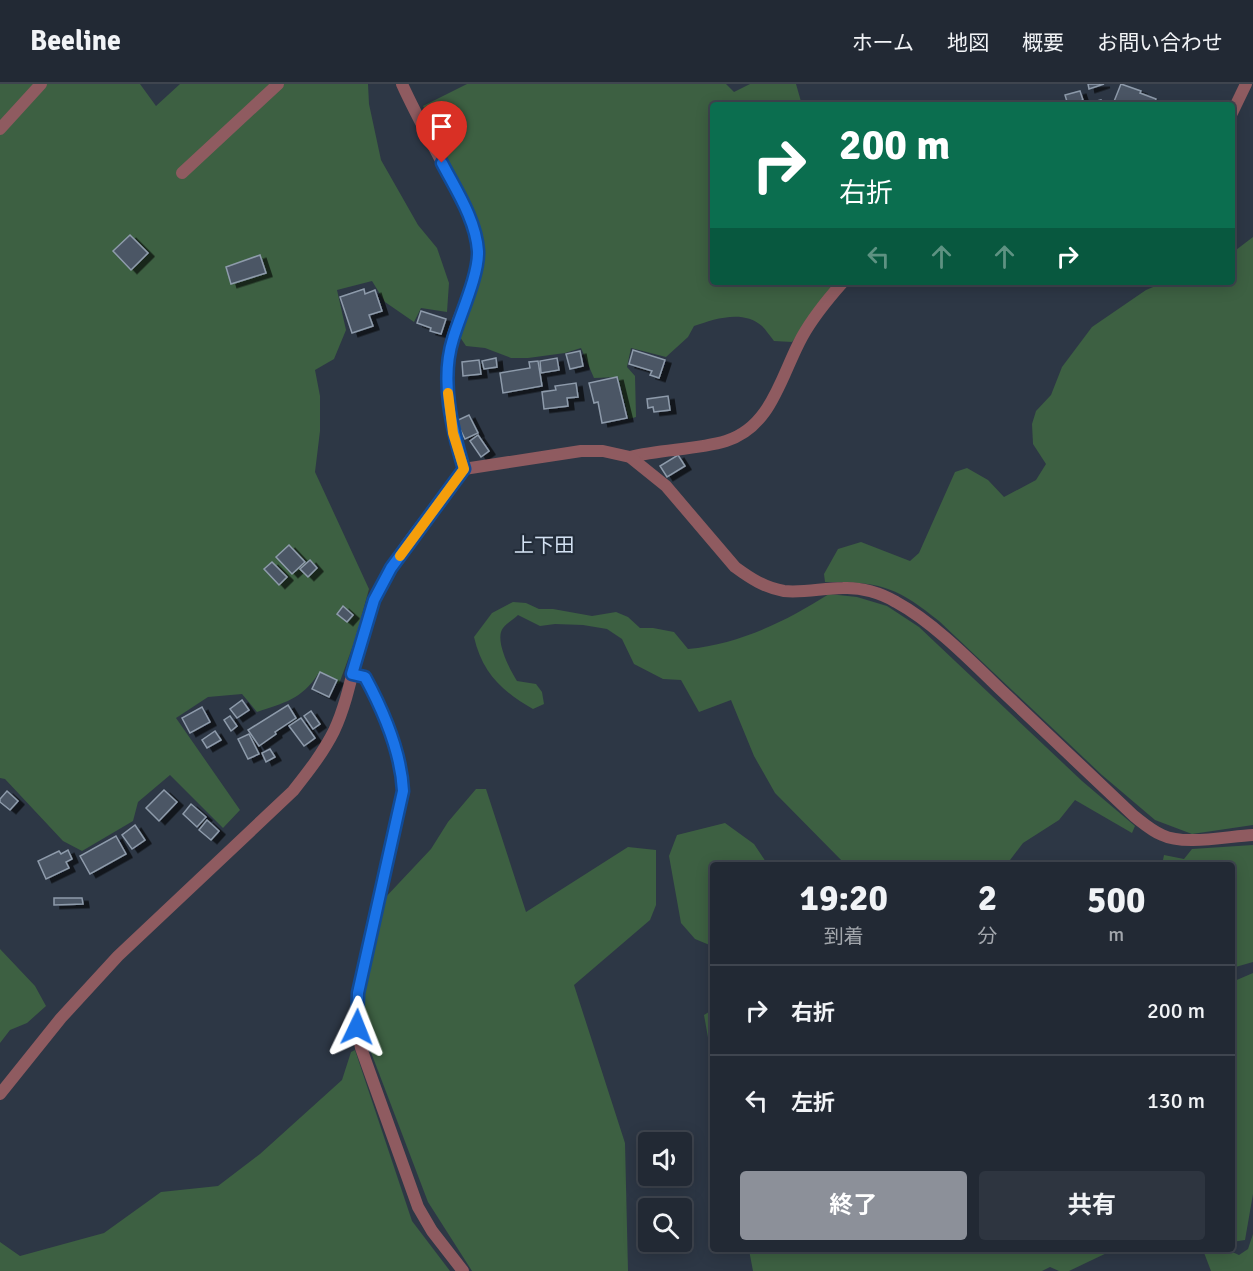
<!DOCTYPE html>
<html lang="ja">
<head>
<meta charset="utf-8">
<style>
	:root { --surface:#222934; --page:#2e3540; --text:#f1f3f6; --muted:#a2a6ac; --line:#3f454f; --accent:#8c9099 }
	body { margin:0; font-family:Signika,"Noto Sans JP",sans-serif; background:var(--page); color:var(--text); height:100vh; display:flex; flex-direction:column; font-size:22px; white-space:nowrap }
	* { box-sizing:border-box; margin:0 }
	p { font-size:20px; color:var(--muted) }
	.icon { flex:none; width:33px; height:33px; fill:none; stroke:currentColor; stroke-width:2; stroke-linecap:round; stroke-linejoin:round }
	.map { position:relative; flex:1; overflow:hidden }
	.panel { position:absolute; left:710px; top:778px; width:525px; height:390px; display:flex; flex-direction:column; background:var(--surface); border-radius:6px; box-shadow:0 3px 15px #0003,0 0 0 2px var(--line) }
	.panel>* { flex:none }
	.guide { position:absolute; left:710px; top:18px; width:525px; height:183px; border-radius:6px; box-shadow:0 3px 15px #0003,0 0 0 2px var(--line); background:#0b6e4f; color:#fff; overflow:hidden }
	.fabs { position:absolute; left:638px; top:1048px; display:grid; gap:12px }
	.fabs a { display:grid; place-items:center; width:54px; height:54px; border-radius:6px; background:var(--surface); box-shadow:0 3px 15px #0003,0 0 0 2px var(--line); font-size:30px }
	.pin { position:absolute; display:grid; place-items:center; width:51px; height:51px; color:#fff; margin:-62px -26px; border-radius:50% 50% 50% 0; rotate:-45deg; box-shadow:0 0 6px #0007 }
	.pin .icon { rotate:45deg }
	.me { position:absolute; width:66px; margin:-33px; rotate:2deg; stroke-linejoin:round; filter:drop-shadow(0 0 4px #0008) }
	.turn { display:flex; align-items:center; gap:21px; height:126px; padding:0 30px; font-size:27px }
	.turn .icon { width:78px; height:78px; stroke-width:2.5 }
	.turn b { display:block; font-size:42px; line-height:51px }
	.lanes { display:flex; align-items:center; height:57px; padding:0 30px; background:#0003; justify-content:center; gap:30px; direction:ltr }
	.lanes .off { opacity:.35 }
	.eta { display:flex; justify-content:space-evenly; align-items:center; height:102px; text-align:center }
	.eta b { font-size:36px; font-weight:700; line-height:42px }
	.cta { display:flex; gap:12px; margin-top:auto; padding:12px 30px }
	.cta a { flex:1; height:69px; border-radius:6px; background:var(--accent); color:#fff; font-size:24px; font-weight:700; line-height:69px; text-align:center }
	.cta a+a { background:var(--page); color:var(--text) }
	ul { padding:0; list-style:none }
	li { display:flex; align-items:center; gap:18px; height:90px; padding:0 30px; border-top:2px solid var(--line) }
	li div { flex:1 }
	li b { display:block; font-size:22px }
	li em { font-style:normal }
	header { display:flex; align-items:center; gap:36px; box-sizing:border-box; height:84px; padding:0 30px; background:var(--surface); border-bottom:2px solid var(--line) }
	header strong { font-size:28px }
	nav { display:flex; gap:33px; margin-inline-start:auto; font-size:21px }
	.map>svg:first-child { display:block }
	.green { fill:#3d6042 }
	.building { fill:#4b5665; stroke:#8e9bab; stroke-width:1.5; filter:url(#shadow) }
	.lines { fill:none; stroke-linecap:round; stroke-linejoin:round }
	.minor { stroke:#8f5b60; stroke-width:12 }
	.route-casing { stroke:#114b97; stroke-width:15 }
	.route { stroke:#1a73e8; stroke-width:10 }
	.slow { stroke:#f59e0b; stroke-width:10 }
	.labels { text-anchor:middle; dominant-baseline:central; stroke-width:4.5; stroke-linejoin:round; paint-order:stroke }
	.neighbourhood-label { font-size:20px; fill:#d3e1f2; stroke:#232d3a }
</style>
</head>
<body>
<header>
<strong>Beeline</strong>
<nav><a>ホーム</a><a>地図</a><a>概要</a><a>お問い合わせ</a></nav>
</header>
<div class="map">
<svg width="1253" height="1187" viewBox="0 0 1253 1187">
	<defs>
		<filter id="shadow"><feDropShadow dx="6" dy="3.5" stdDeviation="0" flood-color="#0009"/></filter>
	</defs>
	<rect width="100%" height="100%" fill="#2d3745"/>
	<!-- green -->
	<g class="green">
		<path d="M 0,0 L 140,0 L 156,22 L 180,0 L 368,0 L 369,20 L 381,76 L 418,141 L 437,164 L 449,199 L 447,228 L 421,224 L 414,238 L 385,218 L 372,197 L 337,206 L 346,246 L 334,275 L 315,286 L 320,312 L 320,347 L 315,388 L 369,505 L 355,556 L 339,600 L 318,590 C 302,615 284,619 257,628 L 242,610 L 208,613 L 176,634 L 240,726 L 223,744 L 170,691 L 138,718 L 133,737 L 82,767 L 63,757 L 5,695 L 0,694 Z"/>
		<path d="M 467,0 L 726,0 L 734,8 L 750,0 L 796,0 L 802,21 L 712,21 L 712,198 L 836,198 L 792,258 L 774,257 C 770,252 766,246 762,242 C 743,225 714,235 694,242 L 688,253 L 666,273 L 631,264 L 627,283 L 635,292 L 636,333 L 629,335 L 618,293 L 594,294 L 581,264 L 565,269 L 528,274 L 511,274 L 485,264 L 466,262 L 458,250 L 482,170 L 479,141 L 423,22 Z"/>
		<path d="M 1253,153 L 1253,741 L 1192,750 L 1155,736 L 1102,691 L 939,537 C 897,503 880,497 825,498 L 824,490 L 838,465 L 861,458 L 910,477 L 919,469 L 955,388 L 967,384 L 988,396 L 1004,413 L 1036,396 L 1046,380 L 1033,360 L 1032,340 L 1036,327 L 1051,311 L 1062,283 L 1092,243 L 1146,206 L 1165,198 L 1232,198 L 1232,169 Z"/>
		<path d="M 829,510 L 857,513 L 887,522 L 919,543 L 1082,697 L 1135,742 L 1132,749 L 1075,716 L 1059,736 L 1023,759 L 1007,780 L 1008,781 L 846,781 L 775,709 L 754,672 L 731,616 L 699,628 L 681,596 L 663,595 L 634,580 L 622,555 L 607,545 L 583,541 L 555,540 L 540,542 L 518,531 C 514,535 507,539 503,544 C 494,556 510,586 517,597 L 536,600 L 542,608 L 544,620 L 533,625 C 503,608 482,589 474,553 L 492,529 L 513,518 L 526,519 L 539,525 L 553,525 L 592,532 L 616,528 L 628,533 L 640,544 L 653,544 L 674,548 L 688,565 C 739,560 785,538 829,510 Z"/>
		<path d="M 476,705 L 486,705 L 526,828 L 628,763 L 656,766 L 656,821 L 650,836 L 574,901 L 625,1059 L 628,1187 L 472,1187 L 428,1118 L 361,942 L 364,904 L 383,816 L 431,765 L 448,738 Z"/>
		<path d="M 725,739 L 754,760 L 768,781 L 712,782 L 712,862 L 695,855 L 681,839 L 669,772 L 677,751 Z"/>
		<path d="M 1253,761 L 1253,878 L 1232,884 L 1232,782 L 1162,781 L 1164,771 L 1184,775 L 1192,765 Z"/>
		<path d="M 0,865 L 35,902 L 46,922 L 27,939 L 10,946 L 0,959 Z"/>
		<path d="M 1253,889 L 1253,1110 L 1245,1156 L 1232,1158 L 1232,898 Z"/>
		<path d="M 712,926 L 712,976 L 704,931 Z"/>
		<path d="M 355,966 L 412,1137 L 450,1187 L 0,1187 L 0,1158 L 20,1172 L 104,1149 L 161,1108 L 218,1102 L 260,1070 L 342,996 L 351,968 Z"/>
		<path d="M 1253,1150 L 1253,1187 L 1211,1187 L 1203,1166 C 1217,1167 1227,1165 1239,1171 L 1248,1165 Z"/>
		<path d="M 749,1166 L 1113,1166 L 1069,1187 L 1059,1187 L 1050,1183 L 1042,1187 L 753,1187 Z"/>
	</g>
	<!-- building -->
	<g class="building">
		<path d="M 1088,0 L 1104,0 L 1089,5 Z"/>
		<path d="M 1121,0 L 1141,7 L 1140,9 L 1156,15 L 1154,21 L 1113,20 Z"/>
		<path d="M 1080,7 L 1083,16 L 1068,21 L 1065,11 Z"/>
		<path d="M 1101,16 L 1102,21 L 1081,21 Z"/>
		<path d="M 130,151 L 148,169 L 131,186 L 113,167 Z"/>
		<path d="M 260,171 L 266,189 L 231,200 L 226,183 Z"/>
		<path d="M 364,205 L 365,210 L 375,206 L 382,227 L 369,231 L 373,242 L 352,249 L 340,213 Z"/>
		<path d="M 421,227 L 446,235 L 441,250 L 430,247 L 431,244 L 417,239 Z"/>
		<path d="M 633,266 L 665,276 L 659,294 L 650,291 L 652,287 L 629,280 Z"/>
		<path d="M 580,267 L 583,282 L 570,285 L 566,270 Z"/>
		<path d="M 496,274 L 497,283 L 484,285 L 482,277 Z"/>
		<path d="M 557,274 L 559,286 L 541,289 L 540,277 Z"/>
		<path d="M 479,276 L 481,290 L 463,292 L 462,278 Z"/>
		<path d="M 538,277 L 542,302 L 503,309 L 500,289 L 530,284 L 529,278 Z"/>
		<path d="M 617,293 L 627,334 L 602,339 L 598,318 L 594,319 L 589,299 Z"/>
		<path d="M 576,299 L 578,313 L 567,314 L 568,322 L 544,325 L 542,308 L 556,306 L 555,302 Z"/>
		<path d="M 668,312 L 670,326 L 654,328 L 653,323 L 648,324 L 647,315 Z"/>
		<path d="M 469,331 L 478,349 L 465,355 L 456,337 Z"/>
		<path d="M 478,351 L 489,367 L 481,373 L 470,357 Z"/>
		<path d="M 678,371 L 685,382 L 667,393 L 660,382 Z"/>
		<path d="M 289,461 L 305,478 L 292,490 L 276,473 Z"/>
		<path d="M 310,476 L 317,484 L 308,493 L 300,485 Z"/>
		<path d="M 272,478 L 287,493 L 279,501 L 264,485 Z"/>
		<path d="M 343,522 L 353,531 L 347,538 L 337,530 Z"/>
		<path d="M 320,588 L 337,596 L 329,613 L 312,605 Z"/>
		<path d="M 242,616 L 249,626 L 237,634 L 230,625 Z"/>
		<path d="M 288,621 L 296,634 L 275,648 L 276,650 L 259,662 L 248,646 Z"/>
		<path d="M 202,623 L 210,638 L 190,649 L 182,634 Z"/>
		<path d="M 311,627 L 320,640 L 313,645 L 304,632 Z"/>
		<path d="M 230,632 L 237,642 L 231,647 L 224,636 Z"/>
		<path d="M 301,634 L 315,654 L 304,662 L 289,642 Z"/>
		<path d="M 215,647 L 221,656 L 207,664 L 202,656 Z"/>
		<path d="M 249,650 L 259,670 L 248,675 L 238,655 Z"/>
		<path d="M 270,665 L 275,673 L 266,678 L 262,669 Z"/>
		<path d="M 164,706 L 177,718 L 159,737 L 146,724 Z"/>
		<path d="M 7,707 L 18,717 L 10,726 L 0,718 L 0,715 Z"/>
		<path d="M 191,720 L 206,733 L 197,743 L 183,730 Z"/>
		<path d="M 207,736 L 219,747 L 211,756 L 199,746 Z"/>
		<path d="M 135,741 L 145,756 L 132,765 L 122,751 Z"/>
		<path d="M 116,752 L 126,770 L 90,790 L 80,772 Z"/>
		<path d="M 68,766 L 72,775 L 66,778 L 69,784 L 46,795 L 38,777 L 59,767 L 61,770 Z"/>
		<path d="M 54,814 L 82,814 L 83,820 L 54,821 Z"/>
	</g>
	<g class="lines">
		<!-- minor -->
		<g class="minor">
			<path d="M 402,0 C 415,29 431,57 446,86 C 459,111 476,138 478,166 C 480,196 457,230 451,259 C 443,302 452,344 464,385"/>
			<path d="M 1232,29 L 1246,0"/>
			<path d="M 0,45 L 41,0"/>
			<path d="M 182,89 L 278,0"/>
			<path d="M 630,373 C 661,365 696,366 726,357 C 772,343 781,291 802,253 C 813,233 827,216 843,198"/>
			<path d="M 352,590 L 365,593 C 384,628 401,667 403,707 L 358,909 L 357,943 L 361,964 L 418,1123 L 432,1147 L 463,1187"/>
			<path d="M 0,1010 L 61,934 L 118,872 L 293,707 C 308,688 323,669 334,647 C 353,606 356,558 374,516 C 392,473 436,424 464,385 L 581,367 L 603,367 L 630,373 L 666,402 L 735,483 C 750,494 765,504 784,507 C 804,509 823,504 843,504 C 861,503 881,509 896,518 C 933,538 971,577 1001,606 C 1045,648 1090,690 1134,732 C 1143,739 1152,747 1162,751 C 1184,762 1229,752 1253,751"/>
		</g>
	</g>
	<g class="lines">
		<!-- route casing -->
		<g class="route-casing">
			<path id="route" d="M 357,943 L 358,909 L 403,707 C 401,667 384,628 365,593 L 352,590 L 374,516 L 391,484 L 464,385 C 452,345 440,296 453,255 C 460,231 479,191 478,167 C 476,136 456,106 442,79"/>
		</g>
		<!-- route -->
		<use href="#route" class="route"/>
		<!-- slow -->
		<path class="slow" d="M 400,472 L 464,385 L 453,349 L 448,309"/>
	</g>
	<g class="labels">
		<!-- neighbourhood labels -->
		<g class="neighbourhood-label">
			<text x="544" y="461">上下田</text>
		</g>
	</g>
</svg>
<div class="fabs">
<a><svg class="icon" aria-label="sound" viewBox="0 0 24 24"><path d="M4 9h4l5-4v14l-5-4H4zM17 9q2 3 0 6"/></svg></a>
<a><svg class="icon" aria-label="search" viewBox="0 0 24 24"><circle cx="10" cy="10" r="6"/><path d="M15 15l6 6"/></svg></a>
</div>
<div class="pin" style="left:442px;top:79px;background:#d93025"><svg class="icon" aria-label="arrive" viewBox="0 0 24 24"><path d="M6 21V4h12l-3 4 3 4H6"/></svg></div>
<svg class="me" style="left:357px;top:943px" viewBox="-20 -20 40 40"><path d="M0-17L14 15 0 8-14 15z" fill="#1a73e8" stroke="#fff" stroke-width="4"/></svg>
<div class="guide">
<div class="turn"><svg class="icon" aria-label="right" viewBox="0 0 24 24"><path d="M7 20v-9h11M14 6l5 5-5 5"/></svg><div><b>200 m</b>右折</div></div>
<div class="lanes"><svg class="icon off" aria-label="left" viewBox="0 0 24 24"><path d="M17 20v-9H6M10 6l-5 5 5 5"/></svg><svg class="icon off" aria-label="ahead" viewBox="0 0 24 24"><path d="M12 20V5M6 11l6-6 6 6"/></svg><svg class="icon off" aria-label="ahead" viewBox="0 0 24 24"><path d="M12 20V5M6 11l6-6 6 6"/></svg><svg class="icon" aria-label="right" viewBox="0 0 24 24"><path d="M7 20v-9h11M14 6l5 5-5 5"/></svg></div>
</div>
<section class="panel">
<div class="eta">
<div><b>19:20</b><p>到着</p></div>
<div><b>2</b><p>分</p></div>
<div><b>500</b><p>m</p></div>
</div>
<ul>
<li><svg class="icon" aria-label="right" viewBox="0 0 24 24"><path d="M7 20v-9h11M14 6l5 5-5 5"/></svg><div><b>右折</b></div><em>200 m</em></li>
<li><svg class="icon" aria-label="left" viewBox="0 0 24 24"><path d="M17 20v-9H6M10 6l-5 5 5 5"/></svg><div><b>左折</b></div><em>130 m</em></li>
</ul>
<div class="cta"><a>終了</a><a>共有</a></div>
</section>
</div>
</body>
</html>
